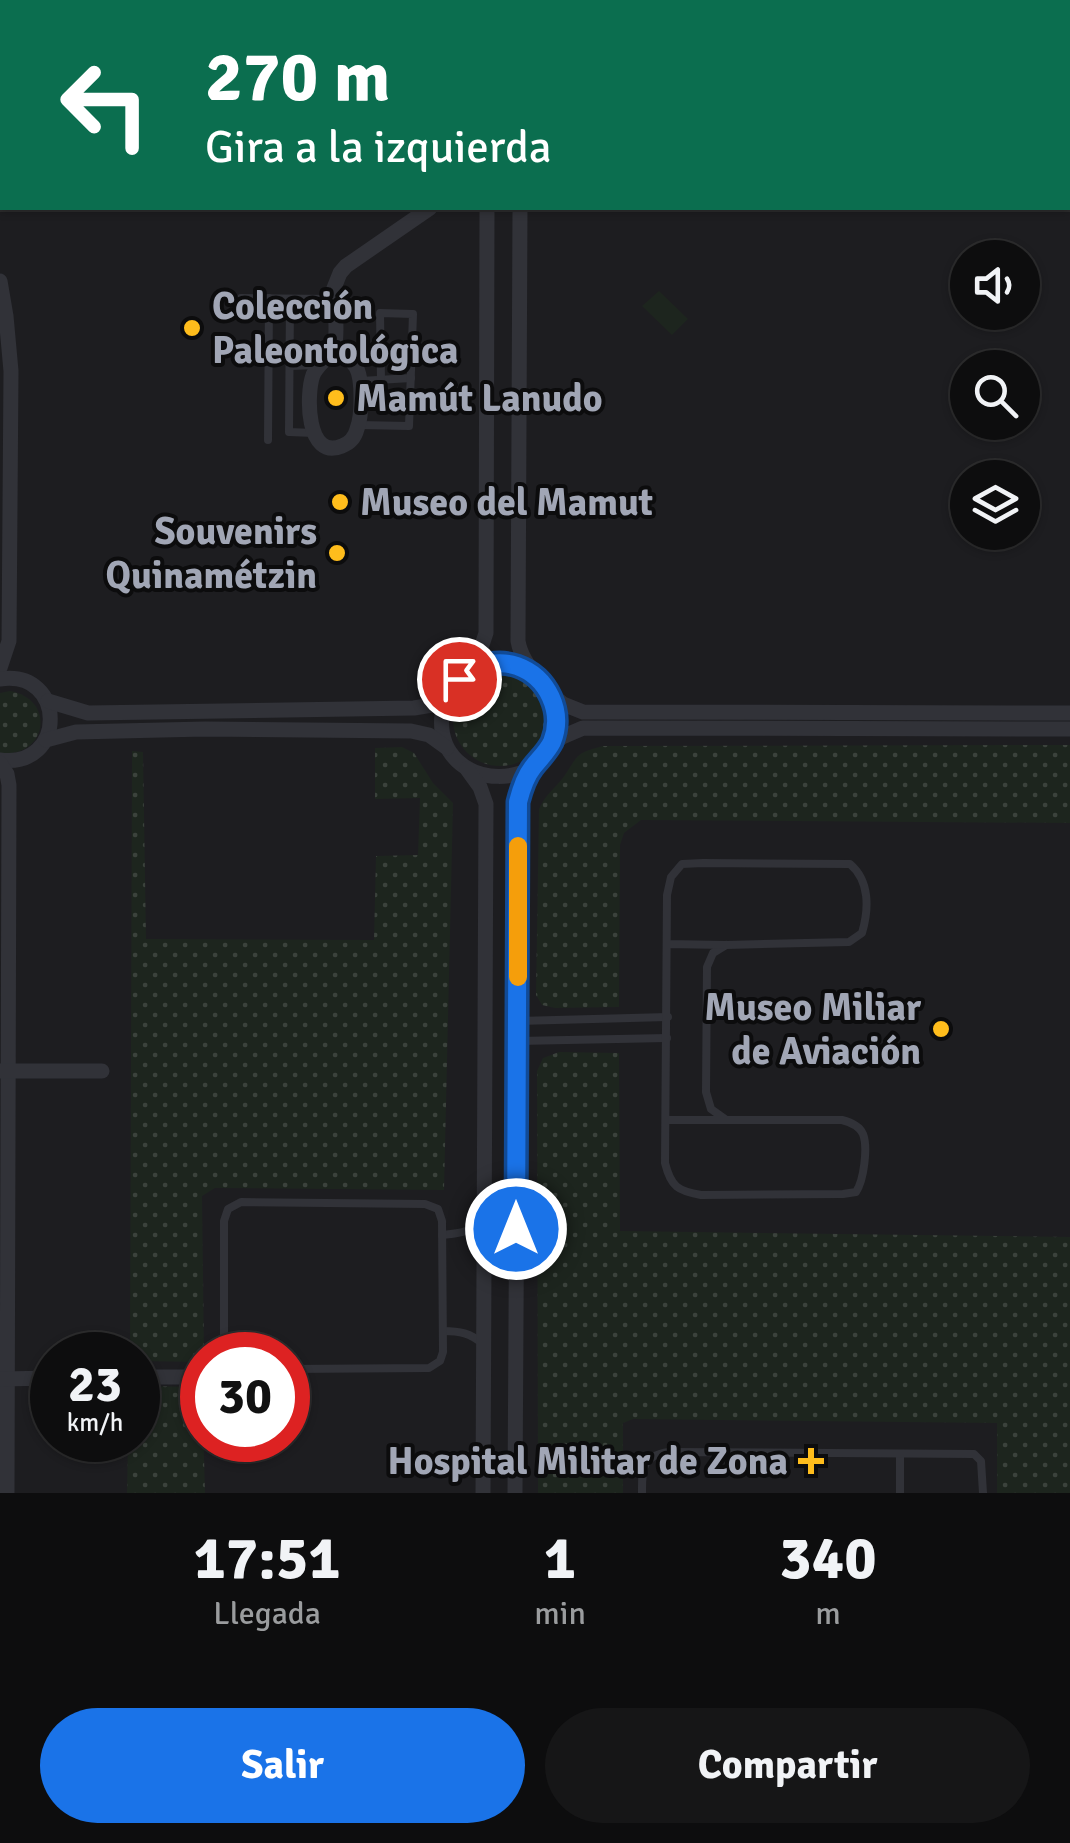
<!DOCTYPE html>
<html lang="es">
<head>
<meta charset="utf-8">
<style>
	:root { --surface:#0d0d0e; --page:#161617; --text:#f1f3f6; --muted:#9a9c9e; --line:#2d2d2e; --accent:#1a73e8 }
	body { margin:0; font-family:Signika,sans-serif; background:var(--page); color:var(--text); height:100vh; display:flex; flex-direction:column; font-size:38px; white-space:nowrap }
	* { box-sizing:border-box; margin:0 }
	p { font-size:32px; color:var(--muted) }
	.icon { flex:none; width:55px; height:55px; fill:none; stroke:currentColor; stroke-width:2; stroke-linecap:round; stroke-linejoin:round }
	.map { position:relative; height:1493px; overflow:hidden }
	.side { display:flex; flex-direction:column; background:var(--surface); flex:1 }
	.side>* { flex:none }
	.top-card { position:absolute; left:0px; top:0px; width:1070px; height:210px; box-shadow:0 2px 8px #0004,0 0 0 2px var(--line); background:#0b6e4f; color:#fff; overflow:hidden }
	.fabs { position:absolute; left:950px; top:240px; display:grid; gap:20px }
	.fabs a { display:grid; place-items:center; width:90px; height:90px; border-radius:50%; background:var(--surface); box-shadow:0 2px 8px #0004,0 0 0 2px var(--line); font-size:50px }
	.speed { position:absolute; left:30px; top:1332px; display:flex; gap:20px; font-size:50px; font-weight:700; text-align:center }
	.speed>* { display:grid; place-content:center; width:130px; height:130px; border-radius:50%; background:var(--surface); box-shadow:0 2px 8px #0004,0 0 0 2px var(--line); line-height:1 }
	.speed small { font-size:25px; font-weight:400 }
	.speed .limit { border:15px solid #d22; background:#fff; color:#111 }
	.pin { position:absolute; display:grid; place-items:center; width:85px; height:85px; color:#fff; margin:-42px; border:5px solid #fff; border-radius:50%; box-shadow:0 2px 10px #0007 }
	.me { position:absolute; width:110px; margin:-55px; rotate:0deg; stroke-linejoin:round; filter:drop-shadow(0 0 8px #0008) }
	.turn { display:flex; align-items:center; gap:35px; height:210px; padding:0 40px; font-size:45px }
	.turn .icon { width:130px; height:130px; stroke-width:2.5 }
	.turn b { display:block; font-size:70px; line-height:85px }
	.eta { display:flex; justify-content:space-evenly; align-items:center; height:170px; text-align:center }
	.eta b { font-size:60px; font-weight:700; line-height:70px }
	.button { display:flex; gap:20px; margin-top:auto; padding:20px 40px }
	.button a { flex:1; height:115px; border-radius:60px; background:var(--accent); color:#fff; font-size:40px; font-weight:700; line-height:115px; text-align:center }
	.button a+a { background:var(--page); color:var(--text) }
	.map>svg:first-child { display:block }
	.built { fill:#1d1d20; fill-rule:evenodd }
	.grass { fill:url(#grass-dots) }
	.garden { fill:#1d251e }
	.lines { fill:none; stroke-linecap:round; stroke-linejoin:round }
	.lane { stroke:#313238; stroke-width:8 }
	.street { stroke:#313238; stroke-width:15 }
	.route-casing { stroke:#114b97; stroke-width:25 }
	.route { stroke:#1a73e8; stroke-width:18 }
	.slow { stroke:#f59e0b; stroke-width:18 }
	.poi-dot { fill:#ffbd1c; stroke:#0c0c0d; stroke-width:4 }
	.labels { text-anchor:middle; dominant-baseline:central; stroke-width:8; stroke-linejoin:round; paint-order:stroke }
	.poi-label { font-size:38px; font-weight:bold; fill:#a1a6b5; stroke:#0c0c0d; text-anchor:start }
</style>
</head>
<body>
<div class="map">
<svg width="1070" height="1493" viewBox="0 0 1070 1493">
	<defs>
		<pattern id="grass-dots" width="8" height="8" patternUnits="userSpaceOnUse" patternTransform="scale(2.5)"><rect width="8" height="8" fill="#1d251e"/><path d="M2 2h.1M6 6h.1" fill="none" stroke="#3b423c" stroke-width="1.8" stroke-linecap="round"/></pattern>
	</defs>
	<rect width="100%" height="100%" fill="#111113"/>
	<!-- built -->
	<path class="built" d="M 0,0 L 1070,0 L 1070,1493 L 0,1493 ZM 2,2 L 1068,2 L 1068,208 L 2,208 ZM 968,258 L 1022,258 L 1022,312 L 968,312 ZM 968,368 L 1022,368 L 1022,422 L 968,422 ZM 968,478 L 1022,478 L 1022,532 L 968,532 ZM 52,1355 L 138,1355 L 138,1440 L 52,1440 ZM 202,1355 L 288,1355 L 288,1440 L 202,1440 Z"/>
	<!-- grass -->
	<g class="grass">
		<circle cx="500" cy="719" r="47"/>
		<path d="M 10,691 C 56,699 48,758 0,753 L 0,693 Z"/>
		<path d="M 1070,745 L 1070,823 L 641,820 L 624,833 L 620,845 L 619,1007 L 555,1008 L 542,1005 L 536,995 L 539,809 C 547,792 555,789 565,775 C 579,754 576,753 603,746 Z"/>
		<path d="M 402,747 L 414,753 L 433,783 L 453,803 L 444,1190 L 215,1188 L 202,1196 L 204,1355 L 202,1355 L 202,1362 L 138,1361 L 138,1355 L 130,1355 L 132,751 L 143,752 L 146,939 L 374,940 L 376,856 L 418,855 L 420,798 L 375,799 L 375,748 Z"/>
		<path d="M 559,1052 L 619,1053 L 620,1231 L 1070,1237 L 1070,1493 L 997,1493 L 997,1423 L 633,1419 L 623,1423 L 623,1493 L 538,1493 L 537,1071 L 543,1058 Z"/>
		<path d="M 138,1386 L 202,1387 L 205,1493 L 127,1493 L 128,1440 L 138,1440 Z"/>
	</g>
	<!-- garden -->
	<path class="garden" d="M 659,291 L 688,319 L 672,335 L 642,306 Z"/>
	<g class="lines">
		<!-- lane -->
		<g class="lane">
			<path d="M 699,2 L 699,0"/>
			<path d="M 781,2 L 781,0"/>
			<path d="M 241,298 L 334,299"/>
			<path d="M 290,299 L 289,432 L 314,433"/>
			<path d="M 290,366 L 318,365"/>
			<path d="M 361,381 L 411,378"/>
			<path d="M 359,425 L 409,426 L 413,314 L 380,313 L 381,380"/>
			<path d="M 268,440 L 269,298"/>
			<path d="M 518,1021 L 668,1017"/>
			<path d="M 518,1041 L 667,1038"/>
			<path d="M 725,1119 L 711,1109 L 706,1092 L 707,967 L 713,953 L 726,945"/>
			<path d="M 666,1120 L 842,1120 C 850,1122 859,1125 863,1134 C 868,1147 864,1180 856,1192 L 843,1194 L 701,1195 C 678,1191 671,1187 665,1163 L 667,895 L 671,877 L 682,864 L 703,863 L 850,864 C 870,881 869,909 862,933 L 849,942 L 726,945 L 667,944"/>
			<path d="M 442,1235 C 459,1233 471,1233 481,1219"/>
			<path d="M 443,1331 C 460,1331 470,1333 483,1344"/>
			<path d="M 224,1355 L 224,1221 L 228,1209 L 241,1202 L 425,1204 L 438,1209 L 442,1221 L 443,1352 L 440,1361 L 429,1368 L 288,1369"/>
			<path d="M 900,1454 L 900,1493"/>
			<path d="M 642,1493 C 642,1469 641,1456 669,1452 L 974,1454 L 981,1461 L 983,1493"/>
		</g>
		<!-- street -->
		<g class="street">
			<path d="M 487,2 L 487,0"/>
			<path d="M 520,2 L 520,0"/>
			<path d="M 0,120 L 2,118"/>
			<path d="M 520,208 L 518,641 C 523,671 553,685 556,715 C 564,797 433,797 442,714 C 444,697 454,680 470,671 C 492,658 515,663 535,676"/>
			<path d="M 0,281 L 6,316 L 11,371 L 9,641 L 0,668"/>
			<path d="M 335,344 C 341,352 351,359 356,367 C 363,379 362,417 357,429 C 355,437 350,443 342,446 C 306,461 306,394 313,375 C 318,363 333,356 335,343 C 338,327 334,305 334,288 L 340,273 L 346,266 L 430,208"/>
			<path d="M 466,673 L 479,654 L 486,633 L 487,208"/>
			<path d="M 0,679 C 67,669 67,769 0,760"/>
			<path d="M 550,693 L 563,704 L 583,712 L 1070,713"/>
			<path d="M 48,701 L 88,713 L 414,708 L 432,705 L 446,694"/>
			<path d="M 46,740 L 76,732 L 205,729 L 411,731 L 429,735 L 447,748"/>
			<path d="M 549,748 L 562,737 L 583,728 L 1070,729"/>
			<path d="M 0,763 L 7,774 L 9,785 L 7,1493"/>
			<path d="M 467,769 L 480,787 L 486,804 L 483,1493"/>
			<path d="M 0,1071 L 102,1071"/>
			<path d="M 138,1377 L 202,1377"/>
			<path d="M 2,1379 L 52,1378"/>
			<path d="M 515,1493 L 519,803 L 525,782 L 533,767"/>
		</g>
	</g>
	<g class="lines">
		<!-- route casing -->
		<g class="route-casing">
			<path id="route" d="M 459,679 C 476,666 496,659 517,666 C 548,677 564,712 552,742 C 547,752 540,758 533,767 C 525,777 521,790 518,802 L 516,1229"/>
		</g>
		<!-- route -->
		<use href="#route" class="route"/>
		<!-- slow -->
		<path class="slow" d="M 518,977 L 518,846"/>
	</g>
	<!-- markers -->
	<g class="poi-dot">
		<circle cx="192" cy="328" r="10"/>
		<circle cx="336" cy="398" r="10"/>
		<circle cx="340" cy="502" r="10"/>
		<circle cx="337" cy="553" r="10"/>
		<circle cx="941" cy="1029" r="10"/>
		<path d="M806 1446h10v10h10v10h-10v10h-10v-10h-10v-10h10z"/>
	</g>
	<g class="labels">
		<!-- poi labels -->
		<g class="poi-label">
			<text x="212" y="306">Colección<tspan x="212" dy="44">Paleontológica</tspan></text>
			<text x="356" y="398">Mamút Lanudo</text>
			<text x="360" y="502">Museo del Mamut</text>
			<text x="317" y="531" text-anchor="end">Souvenirs<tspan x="317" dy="44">Quinamétzin</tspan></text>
			<text x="921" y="1007" text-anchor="end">Museo Miliar<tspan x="921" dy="44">de Aviación</tspan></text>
			<text x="788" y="1461" text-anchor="end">Hospital Militar de Zona</text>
		</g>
	</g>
</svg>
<div class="fabs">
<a><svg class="icon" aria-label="sound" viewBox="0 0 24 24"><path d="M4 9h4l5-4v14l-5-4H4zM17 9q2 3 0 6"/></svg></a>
<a><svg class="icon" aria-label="search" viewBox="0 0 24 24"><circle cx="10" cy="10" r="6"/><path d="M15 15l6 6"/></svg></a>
<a><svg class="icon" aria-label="layers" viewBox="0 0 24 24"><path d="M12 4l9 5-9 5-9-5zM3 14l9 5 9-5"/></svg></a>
</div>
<div class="speed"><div>23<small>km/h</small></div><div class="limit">30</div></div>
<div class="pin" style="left:459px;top:679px;background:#d93025"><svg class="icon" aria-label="arrive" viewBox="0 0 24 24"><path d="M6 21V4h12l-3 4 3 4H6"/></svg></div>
<svg class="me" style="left:516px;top:1229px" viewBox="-20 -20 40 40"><circle r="17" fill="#1a73e8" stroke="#fff" stroke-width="3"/><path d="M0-11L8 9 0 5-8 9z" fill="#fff"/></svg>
<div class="top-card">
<div class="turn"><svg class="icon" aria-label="left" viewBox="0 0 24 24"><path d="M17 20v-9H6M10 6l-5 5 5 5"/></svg><div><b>270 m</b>Gira a la izquierda</div></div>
</div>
</div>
<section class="side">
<div class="eta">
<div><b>17:51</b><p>Llegada</p></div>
<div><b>1</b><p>min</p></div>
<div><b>340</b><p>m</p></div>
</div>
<div class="button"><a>Salir</a><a>Compartir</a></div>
</section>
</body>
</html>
